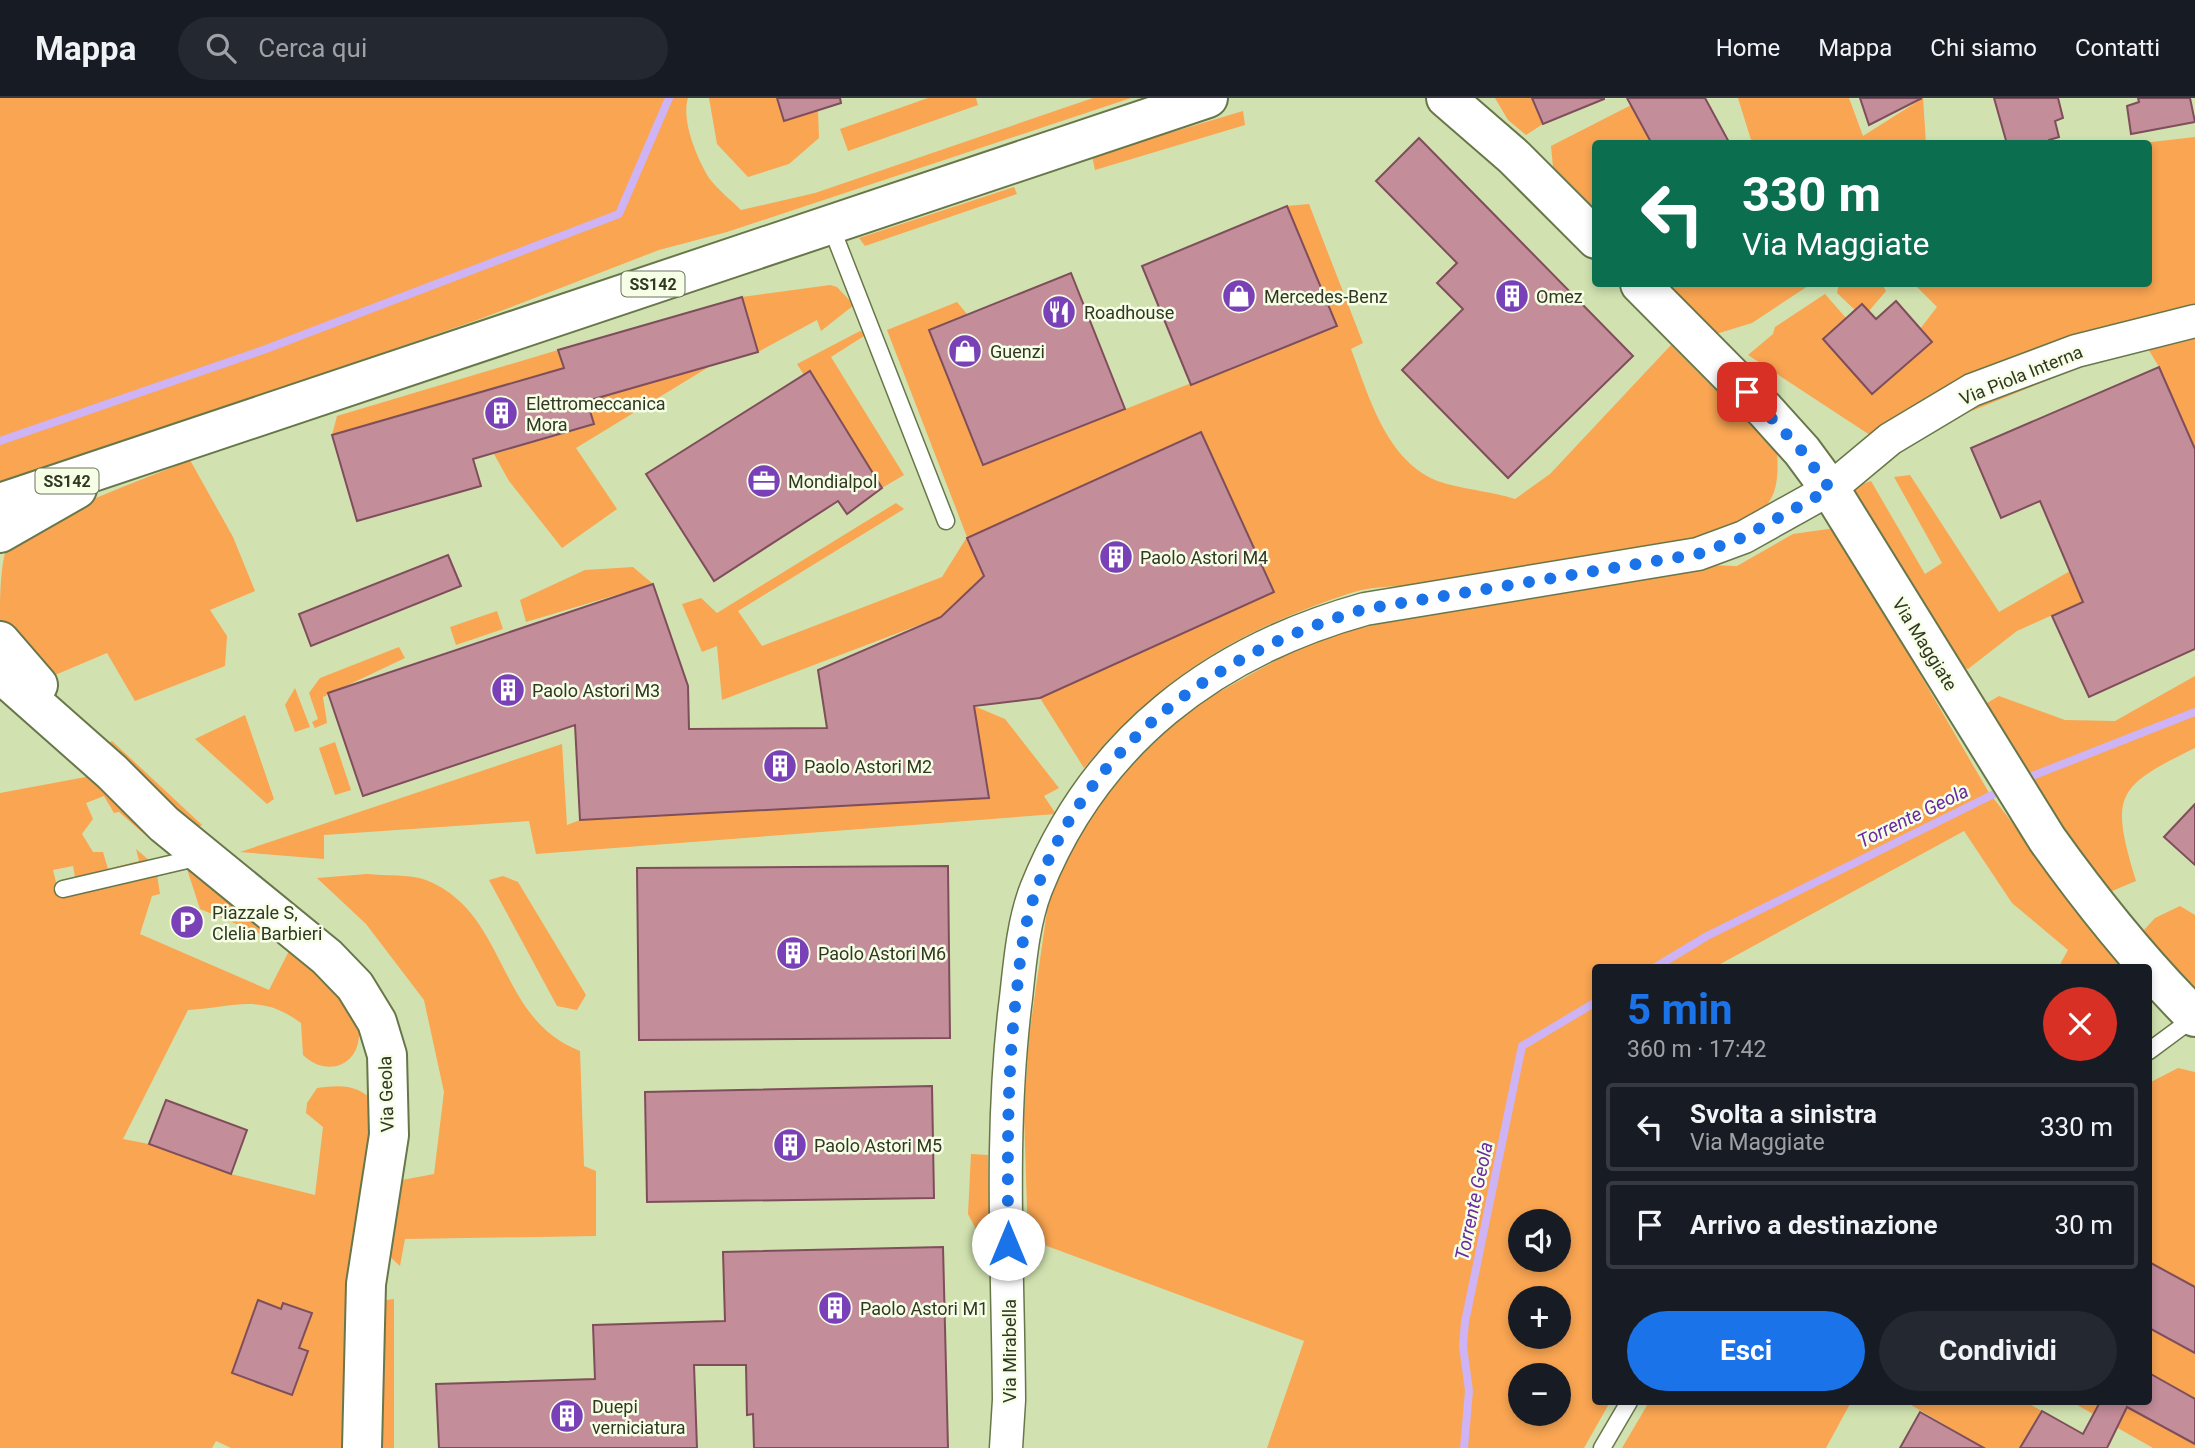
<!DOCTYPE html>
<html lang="it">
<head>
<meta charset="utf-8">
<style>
	:root { --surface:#171b24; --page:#242831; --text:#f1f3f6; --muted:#9ea1a6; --line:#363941; --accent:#1a73e8 }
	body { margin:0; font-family:Roboto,sans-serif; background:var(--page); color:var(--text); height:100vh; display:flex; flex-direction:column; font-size:26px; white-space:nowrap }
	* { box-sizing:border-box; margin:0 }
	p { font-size:23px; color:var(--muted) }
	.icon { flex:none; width:38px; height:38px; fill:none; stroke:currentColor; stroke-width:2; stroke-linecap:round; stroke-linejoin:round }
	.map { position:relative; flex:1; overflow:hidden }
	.details { position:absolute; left:1592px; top:866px; width:560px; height:441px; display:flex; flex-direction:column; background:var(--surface); border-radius:7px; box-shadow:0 4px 10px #0003 }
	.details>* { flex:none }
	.top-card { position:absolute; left:1592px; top:42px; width:560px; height:147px; border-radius:7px; box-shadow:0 4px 10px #0003; background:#0b6e4f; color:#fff; overflow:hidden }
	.controls { position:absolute; left:1508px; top:1111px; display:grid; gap:14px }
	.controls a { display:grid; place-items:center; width:63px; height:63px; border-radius:50%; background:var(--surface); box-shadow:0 4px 10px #0003; font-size:35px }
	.pin { position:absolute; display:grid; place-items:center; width:60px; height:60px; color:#fff; margin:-30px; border-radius:14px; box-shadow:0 4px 10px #0006 }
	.me { position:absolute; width:77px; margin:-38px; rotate:0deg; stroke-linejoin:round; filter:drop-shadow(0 0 5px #0008) }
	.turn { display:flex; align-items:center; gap:24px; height:147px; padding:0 35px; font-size:32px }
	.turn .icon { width:91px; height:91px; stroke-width:2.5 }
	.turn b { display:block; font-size:49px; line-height:60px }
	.round { display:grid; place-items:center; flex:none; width:74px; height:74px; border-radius:37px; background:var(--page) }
	.overview { display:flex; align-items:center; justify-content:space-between; height:119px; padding:0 35px }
	h1 { font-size:42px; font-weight:700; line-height:52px; color:var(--accent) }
	.cta { display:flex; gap:14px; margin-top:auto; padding:14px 35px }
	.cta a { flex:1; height:80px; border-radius:42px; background:var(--accent); color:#fff; font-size:28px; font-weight:700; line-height:80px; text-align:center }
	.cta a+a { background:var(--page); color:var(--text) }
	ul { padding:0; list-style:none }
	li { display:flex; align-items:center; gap:21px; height:88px; margin:0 14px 10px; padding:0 21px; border:4px solid var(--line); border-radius:7px }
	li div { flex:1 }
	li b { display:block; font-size:26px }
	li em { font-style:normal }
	header { display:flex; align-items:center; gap:42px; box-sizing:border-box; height:98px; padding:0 35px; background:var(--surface); border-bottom:2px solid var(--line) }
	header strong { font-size:33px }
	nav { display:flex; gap:38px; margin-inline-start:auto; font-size:24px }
	.search { width:490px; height:63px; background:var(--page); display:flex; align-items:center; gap:18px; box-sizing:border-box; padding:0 24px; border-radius:38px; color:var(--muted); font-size:26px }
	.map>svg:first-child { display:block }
	.green { fill:#f9a552; fill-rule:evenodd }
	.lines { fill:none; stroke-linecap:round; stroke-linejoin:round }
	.stream { stroke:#ceb4f4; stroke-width:8 }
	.building { fill:#c38d9a; stroke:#7f4e5b; stroke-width:2 }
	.service-casing { stroke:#68774a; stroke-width:19 }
	.minor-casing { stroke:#68774a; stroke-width:35 }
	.tertiary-casing { stroke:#68774a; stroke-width:42 }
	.primary-casing { stroke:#68774a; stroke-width:42 }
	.service { stroke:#fff; stroke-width:16 }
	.minor { stroke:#fff; stroke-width:32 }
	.tertiary { stroke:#fff; stroke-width:38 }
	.primary { stroke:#fff; stroke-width:38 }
	.route { stroke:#1a73e8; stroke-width:12; stroke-dasharray:0 21.6 }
	.labels { text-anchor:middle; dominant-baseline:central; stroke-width:5; stroke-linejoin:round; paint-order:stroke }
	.shield { fill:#f6ffe6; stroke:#6c735e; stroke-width:2 }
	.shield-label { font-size:16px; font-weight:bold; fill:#313723 }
	.poi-label { font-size:18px; fill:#313723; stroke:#f6ffe6; text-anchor:start }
	.street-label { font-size:18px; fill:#313723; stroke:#f6ffe6 }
	.water-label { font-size:19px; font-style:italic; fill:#692aa4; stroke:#f6ffe6 }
</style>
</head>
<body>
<header>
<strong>Mappa</strong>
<div class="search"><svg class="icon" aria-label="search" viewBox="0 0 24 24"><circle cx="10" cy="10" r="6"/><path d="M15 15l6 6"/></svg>Cerca qui</div>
<nav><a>Home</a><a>Mappa</a><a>Chi siamo</a><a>Contatti</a></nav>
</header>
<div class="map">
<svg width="2195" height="1350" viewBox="0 0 2195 1350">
	<rect width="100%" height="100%" fill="#d1e2b0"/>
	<!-- green -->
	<g class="green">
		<path d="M 0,0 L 688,0 C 681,23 697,60 709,80 C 717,91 731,102 741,112 L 815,95 L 1093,0 L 1131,0 L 727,134 L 659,152 L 480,221 L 0,389 Z"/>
		<path d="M 709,0 L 777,0 L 784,23 L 818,12 L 819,40 L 789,66 L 748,79 L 717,46 Z"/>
		<path d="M 928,0 L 976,0 L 978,7 L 848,53 L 840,31 Z"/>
		<path d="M 1495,0 L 1531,0 L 1543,26 L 1526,37 L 1508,22 Z"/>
		<path d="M 1645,0 L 1652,45 L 1596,46 L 1596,116 L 1553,69 L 1551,48 Z"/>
		<path d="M 1738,0 L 1849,0 L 1863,38 L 1923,0 L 1926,45 L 1752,45 Z"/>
		<path d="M 1243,13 L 1245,27 L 1095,72 L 1092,58 Z"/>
		<path d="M 2195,39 L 2195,214 L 1876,341 L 1748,257 L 1773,236 L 1775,229 L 1825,196 L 1846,220 L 1823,241 L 1872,296 L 1931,244 L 1920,231 L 1937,209 L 1914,186 L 2149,186 L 2149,46 L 2143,45 Z"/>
		<path d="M 1014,89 L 1017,96 L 865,148 L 859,140 Z"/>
		<path d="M 1309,106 L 1363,245 L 1351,251 C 1370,301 1388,370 1447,386 C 1470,392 1493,394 1515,401 L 1550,376 L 1671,247 L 1777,353 C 1778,372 1779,393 1766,408 C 1736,443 1601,457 1553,465 C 1512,472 1470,480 1428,486 C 1404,489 1377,487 1354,494 C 1238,532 1163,577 1084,670 L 1040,600 L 969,508 L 722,602 L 717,548 L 702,554 L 682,506 L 701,500 L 717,515 L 896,405 L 904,411 L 738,513 L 762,548 L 942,479 L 967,439 L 887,232 L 957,204 L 967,216 L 929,232 L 984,367 L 1336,228 L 1287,108 Z"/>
		<path d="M 1662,186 L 1811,186 L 1752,225 L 1716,236 Z"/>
		<path d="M 1839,186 L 1882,186 L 1886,193 L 1869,213 L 1862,206 L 1855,212 L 1837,195 Z"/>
		<path d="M 830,187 L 837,189 L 854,207 L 821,233 L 817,222 L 758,254 L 742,199 Z"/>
		<path d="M 2195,232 L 2195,351 L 2159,269 L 2147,249 L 2080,269 L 1974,312 L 1947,319 L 1973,299 Z"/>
		<path d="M 860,233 L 865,235 L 864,238 L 831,259 L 904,377 L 882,390 L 810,273 L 804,277 L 797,266 Z"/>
		<path d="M 558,252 L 564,270 L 332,337 L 337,318 Z"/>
		<path d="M 712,267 L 576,350 L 617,411 L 562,450 L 509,383 L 494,356 L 594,327 L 587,303 Z"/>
		<path d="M 190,362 L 233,439 L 255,493 L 210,512 L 227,538 L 225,568 L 135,603 L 107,555 L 48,580 L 0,525 C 0,500 0,466 8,445 C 20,427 160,375 190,362 Z"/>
		<path d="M 1910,377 L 1999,514 L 2070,473 L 2195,453 L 2017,533 L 1968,571 L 1953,567 L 1849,396 L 1856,388 L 1871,383 L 1925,476 L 1942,465 L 1894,379 Z"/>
		<path d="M 1835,430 L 1988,693 L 2123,870 L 2058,870 L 2068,852 L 2012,805 L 1964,733 L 1713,870 L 1596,870 L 1596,1304 L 1610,1304 L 1584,1350 L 1267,1350 L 1304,1243 L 1028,1141 L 1024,1016 L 1029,938 L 1048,806 L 1066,755 L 1094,708 L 1129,666 L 1166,631 L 1210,599 L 1282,559 L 1339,535 L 1643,465 L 1737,468 L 1793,436 ZM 1521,1124 L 1559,1124 L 1559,1162 L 1521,1162 ZM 1521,1200 L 1559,1200 L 1559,1239 L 1521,1239 ZM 1521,1278 L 1559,1278 L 1559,1316 L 1521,1316 Z"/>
		<path d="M 633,469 L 653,486 L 526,524 L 520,502 L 585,472 Z"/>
		<path d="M 497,513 L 503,531 L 456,547 L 450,529 Z"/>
		<path d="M 399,549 L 405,560 L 323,599 L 327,625 L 315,630 L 312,624 L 318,621 L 309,595 L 320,580 Z"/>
		<path d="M 2195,578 L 2195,650 C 2115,689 2110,697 2136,783 L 2105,796 L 1982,608 L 1999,598 L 2065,622 L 2115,623 Z"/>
		<path d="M 295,590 L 310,629 L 295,634 L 285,607 Z"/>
		<path d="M 974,608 L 1005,621 L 1059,690 L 1044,698 L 1056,716 L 536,756 L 529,723 L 324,737 L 324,761 L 240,754 L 562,646 L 567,727 L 580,722 L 989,700 Z"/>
		<path d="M 245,617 L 274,701 L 267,706 L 195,641 Z"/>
		<path d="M 112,643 L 202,727 L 187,736 L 105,648 Z"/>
		<path d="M 335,644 L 351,692 L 335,697 L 319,650 Z"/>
		<path d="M 91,678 L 162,746 L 158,748 L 119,714 L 114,715 L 104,698 L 86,705 L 93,721 L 82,736 L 93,754 L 103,754 L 108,771 L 139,763 L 136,751 L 151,764 L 110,775 L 108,771 L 75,779 L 73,768 L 53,772 L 60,800 L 157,776 L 160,796 L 152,798 L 140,836 L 269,892 L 289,853 L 273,841 L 200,811 L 187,771 L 200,771 L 350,905 C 353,914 358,924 359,932 C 361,968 327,980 303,957 L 301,925 C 259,894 235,910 188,912 L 123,1041 L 149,1046 L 231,1076 L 315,1097 L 323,1029 L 306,1015 L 307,1005 L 317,990 C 342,987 358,986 376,1006 L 348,1350 L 231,1350 L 216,1343 L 212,1350 L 0,1350 L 0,695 Z"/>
		<path d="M 367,776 C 385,778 409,776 426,782 C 508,814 496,921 580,953 L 584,1068 L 596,1073 L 596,1138 L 405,1141 L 400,1168 L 388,1157 L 402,1082 L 434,1076 L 444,994 L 424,902 L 366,826 L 317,780 Z"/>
		<path d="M 503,778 L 518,784 L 586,897 L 577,912 L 557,908 L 489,782 Z"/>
		<path d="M 2180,808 L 2195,817 L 2195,892 L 2149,842 L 2144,832 L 2155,820 Z"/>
		<path d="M 2178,970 L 2195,974 L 2195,1350 L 2153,1350 L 2072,1304 L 2149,1304 L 2149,985 Z"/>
		<path d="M 971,1056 L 988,1057 L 990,1158 L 968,1116 Z"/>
		<path d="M 394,1201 L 394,1350 L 373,1350 L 379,1203 Z"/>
		<path d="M 1649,1304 L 1851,1304 L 1826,1350 L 1622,1350 Z"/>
		<path d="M 1906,1304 L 2026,1304 L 2042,1313 L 2020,1350 L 1984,1350 Z"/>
	</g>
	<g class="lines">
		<!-- stream -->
		<g class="stream">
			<path d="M 0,343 L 266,251 L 619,116 L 669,0"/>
			<path d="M 2022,682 L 2195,614"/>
			<path d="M 1654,870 L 1707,838 L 2004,691"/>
			<path d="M 1464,1350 L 1469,1293 L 1463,1248 L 1465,1224 L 1522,948 L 1596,904"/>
		</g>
	</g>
	<!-- building -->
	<g class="building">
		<path d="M 777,0 L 840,0 L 841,5 L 784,23 Z"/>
		<path d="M 1532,0 L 1604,0 L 1604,1 L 1543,26 Z"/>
		<path d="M 1627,0 L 1705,0 L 1730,46 L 1652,46 Z"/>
		<path d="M 1860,0 L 1922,0 L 1869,27 Z"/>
		<path d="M 1994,0 L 2058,0 L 2063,20 L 2055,23 L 2059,39 L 2049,42 L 2050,46 L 2007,46 Z"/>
		<path d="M 2138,0 L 2190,0 L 2195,24 L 2131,36 L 2127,8 L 2139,4 Z"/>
		<path d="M 1419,40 L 1633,258 L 1508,380 L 1402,272 L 1463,211 L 1437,185 L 1457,165 L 1376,83 Z"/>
		<path d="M 1287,108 L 1337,228 L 1191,287 L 1142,168 Z"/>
		<path d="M 1071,175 L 1125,311 L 983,367 L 929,232 Z"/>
		<path d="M 742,199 L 758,254 L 587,303 L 594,326 L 473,361 L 481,388 L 357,423 L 332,337 L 564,270 L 558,252 Z"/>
		<path d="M 1896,203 L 1932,244 L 1872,296 L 1823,241 L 1862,206 L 1876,221 Z"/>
		<path d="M 2159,269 L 2195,351 L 2195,551 L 2089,599 L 2052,518 L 2083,504 L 2040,403 L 2001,420 L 1971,350 Z"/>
		<path d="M 810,273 L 882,390 L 847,416 L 838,403 L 714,483 L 646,376 Z"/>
		<path d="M 1201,334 L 1274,494 L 1040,600 L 974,608 L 989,700 L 580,722 L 575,627 L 363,698 L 328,595 L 653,486 L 688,588 L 689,631 L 827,630 L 818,572 L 941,519 L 984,478 L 967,440 Z"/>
		<path d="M 448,457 L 461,488 L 311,548 L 299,516 Z"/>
		<path d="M 2195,706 L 2195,767 L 2164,739 Z"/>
		<path d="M 948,768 L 950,940 L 639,942 L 637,770 Z"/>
		<path d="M 932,988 L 934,1100 L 647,1104 L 645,994 Z"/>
		<path d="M 166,1002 L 247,1032 L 231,1076 L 149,1046 Z"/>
		<path d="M 943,1149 L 948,1350 L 754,1350 L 753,1316 L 747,1317 L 746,1267 L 694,1267 L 697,1350 L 439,1350 L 436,1286 L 595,1281 L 593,1227 L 725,1223 L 723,1154 Z"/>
		<path d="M 2149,1164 L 2195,1189 L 2195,1255 L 2149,1230 Z"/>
		<path d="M 258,1202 L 281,1211 L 283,1205 L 312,1215 L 299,1250 L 308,1253 L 292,1297 L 232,1275 Z"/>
		<path d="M 2149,1275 L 2195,1301 L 2195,1346 L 2127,1309 L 2107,1350 L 2020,1350 L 2042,1313 L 2083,1336 L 2100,1304 L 2149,1304 Z"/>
		<path d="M 1920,1314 L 1984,1350 L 1900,1350 Z"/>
	</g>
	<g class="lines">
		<!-- service casing -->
		<g class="service-casing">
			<g id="service">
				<path d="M 830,126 L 946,423"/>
				<path d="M 63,791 L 200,759"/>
				<path d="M 2149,953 L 2195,919"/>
				<path d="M 1602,1350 L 1629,1304"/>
			</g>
		</g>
		<!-- minor casing -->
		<g class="minor-casing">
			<path id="minor" d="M 1006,1350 L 1009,1302 C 1008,1168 999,1033 1016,900 C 1020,864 1023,825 1036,791 C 1095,643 1214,553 1365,511 L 1698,456 L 1744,439 L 1830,391 L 1890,341 L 1972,292 L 2076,253 L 2195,223"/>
		</g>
		<!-- tertiary casing -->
		<g class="tertiary-casing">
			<g id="tertiary">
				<path d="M 1446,0 L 1514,59 L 1596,141"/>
				<path d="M 1640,186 L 1765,312 L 1802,353 L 1830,391 L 2047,741 C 2092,804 2140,864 2195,919"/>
				<path d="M 0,435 L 77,391"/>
				<path d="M 0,543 L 38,587"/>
				<path d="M 0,575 L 112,674 L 164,726 L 327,859 L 355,888 L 377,924 L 387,957 L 389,1037 L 366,1186 L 362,1350"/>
			</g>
		</g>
		<!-- primary casing -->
		<g class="primary-casing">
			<path id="primary" d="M 0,405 L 1208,0"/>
		</g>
		<!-- service -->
		<use href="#service" class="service"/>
		<!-- minor -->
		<use href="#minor" class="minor"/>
		<!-- tertiary -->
		<use href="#tertiary" class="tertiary"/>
		<!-- primary -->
		<use href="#primary" class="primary"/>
	</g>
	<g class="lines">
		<!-- route -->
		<path class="route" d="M 1008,1146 C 1008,1061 1006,977 1017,892 C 1020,859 1024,825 1036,793 C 1088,646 1220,552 1365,511 L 1698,456 L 1744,439 L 1830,391 L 1802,353 L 1747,294"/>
	</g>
	<!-- icons -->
	<defs>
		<g id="shop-disc" transform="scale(1.75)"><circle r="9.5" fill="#7a40b7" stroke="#f6ffe6"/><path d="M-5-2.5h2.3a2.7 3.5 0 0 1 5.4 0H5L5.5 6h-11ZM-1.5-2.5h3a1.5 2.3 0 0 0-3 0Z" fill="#fff"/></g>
		<g id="building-disc" transform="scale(1.75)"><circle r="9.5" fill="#7a40b7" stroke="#f6ffe6"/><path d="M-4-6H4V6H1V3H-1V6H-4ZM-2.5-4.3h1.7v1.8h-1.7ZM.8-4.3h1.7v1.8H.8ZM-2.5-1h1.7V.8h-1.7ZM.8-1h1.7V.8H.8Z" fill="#fff"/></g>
		<g id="restaurant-disc" transform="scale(1.75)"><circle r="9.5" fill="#7a40b7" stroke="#f6ffe6"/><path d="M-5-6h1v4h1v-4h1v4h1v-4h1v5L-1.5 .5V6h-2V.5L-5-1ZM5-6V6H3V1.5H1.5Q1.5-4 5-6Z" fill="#fff"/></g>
		<g id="office-disc" transform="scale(1.75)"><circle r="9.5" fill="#7a40b7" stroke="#f6ffe6"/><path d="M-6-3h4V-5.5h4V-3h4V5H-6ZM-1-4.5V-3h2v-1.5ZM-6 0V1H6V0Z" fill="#fff"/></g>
		<g id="parking-disc" transform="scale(1.75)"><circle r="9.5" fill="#7a40b7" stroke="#f6ffe6"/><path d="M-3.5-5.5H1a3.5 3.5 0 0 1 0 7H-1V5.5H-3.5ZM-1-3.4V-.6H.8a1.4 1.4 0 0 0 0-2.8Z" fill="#fff"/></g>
	</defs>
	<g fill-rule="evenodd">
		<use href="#shop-disc" x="1239" y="198"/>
		<use href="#building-disc" x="1512" y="198"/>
		<use href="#restaurant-disc" x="1059" y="214"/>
		<use href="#shop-disc" x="965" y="253"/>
		<use href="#building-disc" x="501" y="315"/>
		<use href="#office-disc" x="764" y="383"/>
		<use href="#building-disc" x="1116" y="459"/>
		<use href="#building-disc" x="508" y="592"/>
		<use href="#building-disc" x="780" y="668"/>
		<use href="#parking-disc" x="187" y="824"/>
		<use href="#building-disc" x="793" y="855"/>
		<use href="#building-disc" x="790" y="1047"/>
		<use href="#building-disc" x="835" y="1210"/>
		<use href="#building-disc" x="567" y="1318"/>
	</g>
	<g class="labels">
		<!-- shield labels -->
		<g class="shield">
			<rect x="621.5" y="173.5" width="63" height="25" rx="5"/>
			<rect x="35.5" y="370.5" width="63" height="25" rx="5"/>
		</g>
		<g class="shield-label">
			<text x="653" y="186">SS142</text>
			<text x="67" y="383">SS142</text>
		</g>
		<!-- poi labels -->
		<g class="poi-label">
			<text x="1264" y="198">Mercedes-Benz</text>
			<text x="1536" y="198">Omez</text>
			<text x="1084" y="214">Roadhouse</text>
			<text x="990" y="253">Guenzi</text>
			<text x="526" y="305">Elettromeccanica<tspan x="526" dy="21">Mora</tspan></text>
			<text x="788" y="383">Mondialpol</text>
			<text x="1140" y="459">Paolo Astori M4</text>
			<text x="532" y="592">Paolo Astori M3</text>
			<text x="804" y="668">Paolo Astori M2</text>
			<text x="212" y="814">Piazzale S,<tspan x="212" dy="21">Clelia Barbieri</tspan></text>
			<text x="818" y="855">Paolo Astori M6</text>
			<text x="814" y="1047">Paolo Astori M5</text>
			<text x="860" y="1210">Paolo Astori M1</text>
			<text x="592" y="1308">Duepi<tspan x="592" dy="21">verniciatura</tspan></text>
		</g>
		<!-- street labels -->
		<g class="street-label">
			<text transform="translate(2021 277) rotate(-22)">Via Piola Interna</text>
			<text transform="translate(1925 546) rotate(58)">Via Maggiate</text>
			<text transform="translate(386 996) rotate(-92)">Via Geola</text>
			<text transform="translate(1009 1253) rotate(-90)">Via Mirabella</text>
		</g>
		<!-- water labels -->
		<g class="water-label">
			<text transform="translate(1913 718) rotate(-26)">Torrente Geola</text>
			<text transform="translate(1474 1103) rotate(-78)">Torrente Geola</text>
		</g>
	</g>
</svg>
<div class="controls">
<a><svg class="icon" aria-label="sound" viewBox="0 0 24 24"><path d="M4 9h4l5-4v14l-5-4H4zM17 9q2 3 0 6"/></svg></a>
<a>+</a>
<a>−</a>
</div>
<div class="pin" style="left:1747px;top:294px;background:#d93025"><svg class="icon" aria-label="arrive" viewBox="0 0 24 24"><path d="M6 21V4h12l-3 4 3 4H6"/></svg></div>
<svg class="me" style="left:1008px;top:1146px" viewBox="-20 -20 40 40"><circle r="19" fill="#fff"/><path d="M0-13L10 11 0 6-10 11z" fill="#1a73e8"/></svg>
<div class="top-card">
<div class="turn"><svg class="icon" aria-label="left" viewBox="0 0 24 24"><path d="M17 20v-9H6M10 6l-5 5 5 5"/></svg><div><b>330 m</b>Via Maggiate</div></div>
</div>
<section class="details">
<div class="overview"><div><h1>5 min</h1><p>360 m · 17:42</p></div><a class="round" style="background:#d93025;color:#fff"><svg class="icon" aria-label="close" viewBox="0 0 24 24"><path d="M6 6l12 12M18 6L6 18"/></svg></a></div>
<ul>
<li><svg class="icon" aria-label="left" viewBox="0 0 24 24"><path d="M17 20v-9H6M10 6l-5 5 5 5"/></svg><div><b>Svolta a sinistra</b><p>Via Maggiate</p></div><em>330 m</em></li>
<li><svg class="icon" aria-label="arrive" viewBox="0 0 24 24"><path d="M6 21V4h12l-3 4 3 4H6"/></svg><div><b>Arrivo a destinazione</b></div><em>30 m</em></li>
</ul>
<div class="cta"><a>Esci</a><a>Condividi</a></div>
</section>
</div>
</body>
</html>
